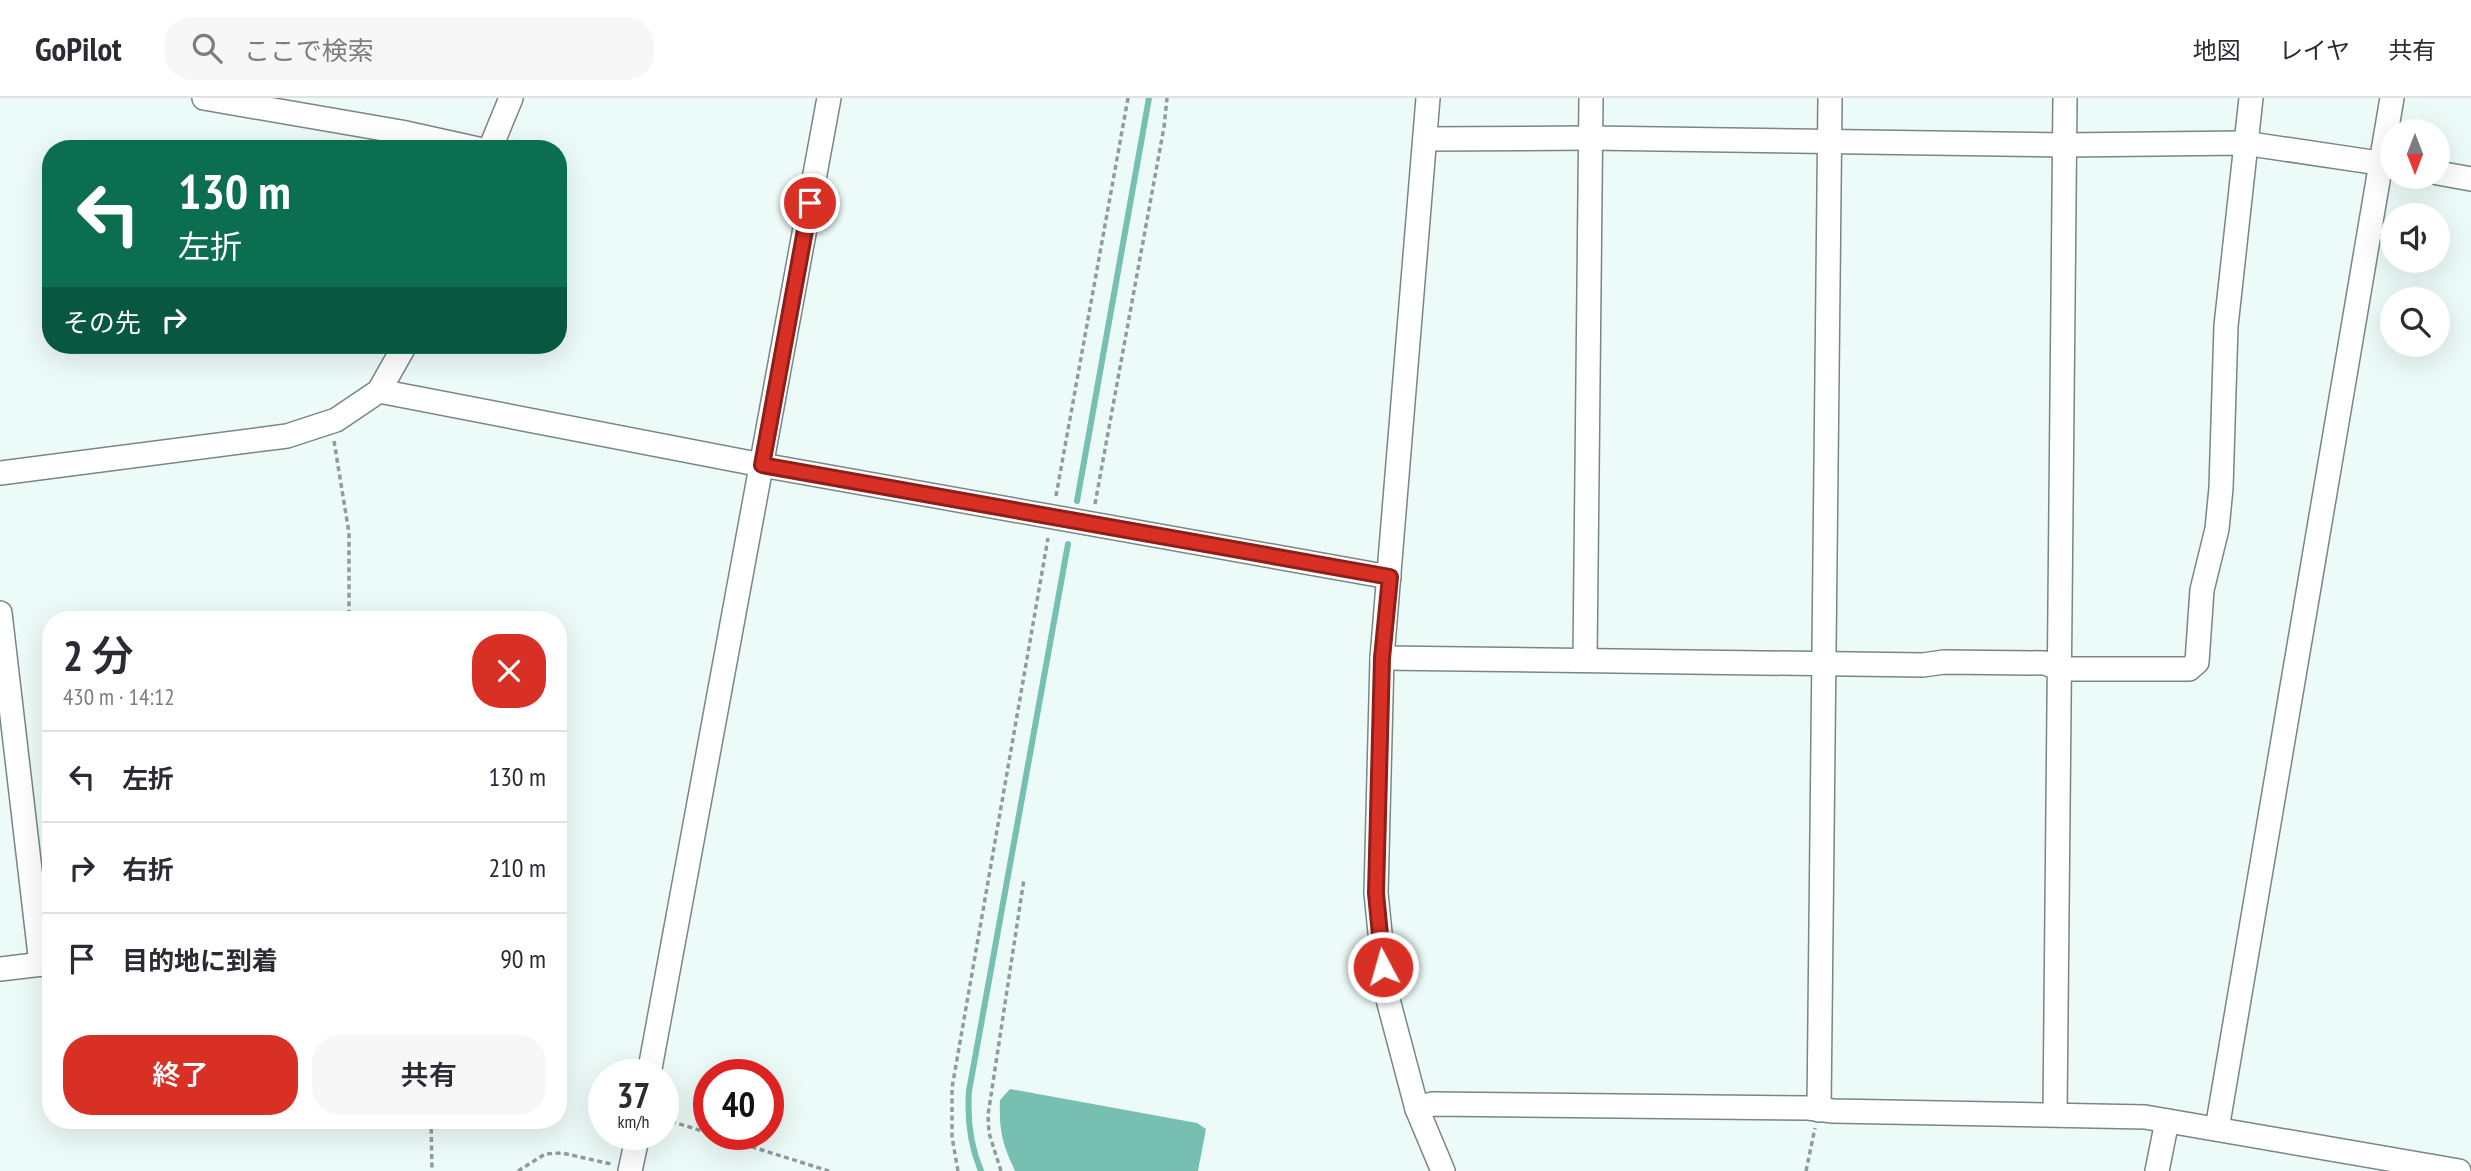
<!DOCTYPE html>
<html lang="ja">
<head>
<meta charset="utf-8">
<style>
	:root { --surface:#fff; --page:#f7f7f7; --text:#2b2b33; --muted:#7c7c81; --line:#e1e1e2; --accent:#d93025 }
	body { margin:0; font-family:"PT Sans Narrow","Noto Sans JP",sans-serif; background:var(--page); color:var(--text); height:100vh; display:flex; flex-direction:column; font-size:26px; white-space:nowrap }
	* { box-sizing:border-box; margin:0 }
	p { font-size:23px; color:var(--muted) }
	.icon { flex:none; width:38px; height:38px; fill:none; stroke:currentColor; stroke-width:2; stroke-linecap:round; stroke-linejoin:round }
	.map { position:relative; flex:1; overflow:hidden }
	.side { position:absolute; left:42px; top:513px; width:525px; height:518px; display:flex; flex-direction:column; background:var(--surface); border-radius:28px; box-shadow:0 7px 28px #0002 }
	.side>* { flex:none }
	.hud { position:absolute; left:42px; top:42px; width:525px; height:214px; border-radius:28px; box-shadow:0 7px 28px #0002; background:#0b6e4f; color:#fff; overflow:hidden }
	.needle { width:46px; rotate:180deg }
	.tools { position:absolute; left:2380px; top:21px; display:grid; gap:14px }
	.tools a { display:grid; place-items:center; width:70px; height:70px; border-radius:50%; background:var(--surface); box-shadow:0 7px 28px #0002; font-size:35px }
	.speed { position:absolute; left:588px; top:961px; display:flex; gap:14px; font-size:35px; font-weight:700; text-align:center }
	.speed>* { display:grid; place-content:center; width:91px; height:91px; border-radius:50%; background:var(--surface); box-shadow:0 7px 28px #0002; line-height:1 }
	.speed small { font-size:18px; font-weight:400 }
	.speed .limit { border:10px solid #d22; background:#fff; color:#111 }
	.pin { position:absolute; display:grid; place-items:center; width:60px; height:60px; color:#fff; margin:-30px; border:4px solid #fff; border-radius:50%; box-shadow:0 2px 7px #0007 }
	.me { position:absolute; width:77px; margin:-38px; rotate:354deg; stroke-linejoin:round; filter:drop-shadow(0 0 5px #0008) }
	.turn { display:flex; align-items:center; gap:24px; height:147px; padding:0 21px; font-size:32px }
	.turn .icon { width:91px; height:91px; stroke-width:2.5 }
	.turn b { display:block; font-size:49px; line-height:60px }
	.then { display:flex; align-items:center; height:66px; padding:0 21px; background:#0003; gap:14px; font-size:26px }
	.round { display:grid; place-items:center; flex:none; width:74px; height:74px; border-radius:28px; background:var(--page) }
	.headline { display:flex; align-items:center; justify-content:space-between; height:119px; padding:0 21px }
	h1 { font-size:42px; font-weight:600; line-height:52px }
	.primary-button { display:flex; gap:14px; margin-top:auto; padding:14px 21px }
	.primary-button a { flex:1; height:80px; border-radius:28px; background:var(--accent); color:#fff; font-size:28px; font-weight:600; line-height:80px; text-align:center }
	.primary-button a+a { background:var(--page); color:var(--text) }
	ul { padding:0; list-style:none }
	li { display:flex; align-items:center; gap:21px; height:91px; padding:0 21px; border-top:2px solid var(--line) }
	li div { flex:1 }
	li b { display:block; font-size:26px }
	li em { font-style:normal }
	header { display:flex; align-items:center; gap:42px; box-sizing:border-box; height:98px; padding:0 35px; background:var(--surface); border-bottom:2px solid var(--line) }
	header strong { font-size:33px }
	nav { display:flex; gap:38px; margin-inline-start:auto; font-size:24px }
	.search { width:490px; height:63px; background:var(--page); display:flex; align-items:center; gap:18px; box-sizing:border-box; padding:0 24px; border-radius:28px; color:var(--muted); font-size:26px }
	.map>svg:first-child { display:block }
	.water { fill:#77bfb1 }
	.lines { fill:none; stroke-linecap:round; stroke-linejoin:round }
	.stream { stroke:#77bfb1; stroke-width:6 }
	.minor-casing { stroke:#798684; stroke-width:26 }
	.path { stroke:#919b99; stroke-width:3.5; stroke-dasharray:5 3.5; stroke-linecap:butt }
	.minor { stroke:#fff; stroke-width:23 }
	.route-casing { stroke:#8d1f18; stroke-width:18 }
	.route { stroke:#d93025; stroke-width:12 }
</style>
</head>
<body>
<header>
<strong>GoPilot</strong>
<div class="search"><svg class="icon" aria-label="search" viewBox="0 0 24 24"><circle cx="10" cy="10" r="6"/><path d="M15 15l6 6"/></svg>ここで検索</div>
<nav><a>地図</a><a>レイヤ</a><a>共有</a></nav>
</header>
<div class="map">
<svg width="2471" height="1073" viewBox="0 0 2471 1073">
	<rect width="100%" height="100%" fill="#edfbf8"/>
	<!-- water -->
	<path class="water" d="M 1010,991 L 1197,1025 L 1206,1031 L 1198,1073 L 1015,1073 C 1002,1045 999,1033 1000,1002 Z"/>
	<g class="lines">
		<!-- stream -->
		<g class="stream">
			<path d="M 1077,403 L 1149,0"/>
			<path d="M 981,1073 C 970,1047 967,1021 969,993 L 1068,446"/>
		</g>
		<!-- minor casing -->
		<g class="minor-casing">
			<g id="minor">
				<path d="M 204,0 L 401,34 L 478,51"/>
				<path d="M 1428,0 L 1382,560 L 1376,795 L 1386,894 L 1417,1011 L 1443,1073"/>
				<path d="M 1425,41 L 1591,40 L 2064,47 L 2244,45 L 2392,67"/>
				<path d="M 490,51 L 511,0"/>
				<path d="M 2438,75 L 2471,81"/>
				<path d="M 379,293 L 762,367 L 1389,479"/>
				<path d="M 0,375 L 287,338 L 336,322 L 379,293 L 405,247"/>
				<path d="M 0,515 L 41,866"/>
				<path d="M 1382,560 L 1923,567 L 1944,564 L 2045,565 L 2060,571 L 2189,571 L 2197,564 L 2202,492 L 2217,431 L 2221,390 L 2226,228 L 2251,0"/>
				<path d="M 1585,562 L 1591,0"/>
				<path d="M 0,871 L 51,865"/>
				<path d="M 649,976 L 829,0"/>
				<path d="M 1417,1011 L 1432,1006 L 1808,1010 L 1833,1013 L 2145,1019 L 2459,1073"/>
				<path d="M 1819,1012 L 1830,0"/>
				<path d="M 2055,1016 L 2065,0"/>
				<path d="M 2217,1031 L 2392,0"/>
				<path d="M 630,1073 L 638,1036"/>
				<path d="M 2157,1073 L 2167,1023"/>
			</g>
		</g>
		<!-- path -->
		<g class="path">
			<path d="M 334,343 L 349,435 L 349,522"/>
			<path d="M 1056,398 L 1128,0"/>
			<path d="M 1095,406 L 1164,29 L 1167,0"/>
			<path d="M 663,1021 L 709,1035"/>
			<path d="M 431,1022 L 432,1073"/>
			<path d="M 711,1036 L 829,1073"/>
			<path d="M 518,1073 L 545,1056 L 562,1055 L 611,1066"/>
			<path d="M 958,1073 L 952,1039 L 952,990 L 1048,440"/>
			<path d="M 1001,1073 L 989,1035 L 988,1017 L 1024,781"/>
			<path d="M 1806,1073 L 1815,1030"/>
		</g>
		<!-- minor -->
		<use href="#minor" class="minor"/>
	</g>
	<g class="lines">
		<!-- route casing -->
		<g class="route-casing">
			<path id="route" d="M 810,105 L 762,367 L 1390,479 L 1382,560 L 1376,795 L 1383,869"/>
		</g>
		<!-- route -->
		<use href="#route" class="route"/>
	</g>
</svg>
<div class="tools">
<a><svg class="needle" viewBox="-14 -14 28 28"><path d="M0-13l5 13h-10z" fill="#e53935"/><path d="M0 13l5-13h-10z" fill="#7c7c81"/></svg></a>
<a><svg class="icon" aria-label="sound" viewBox="0 0 24 24"><path d="M4 9h4l5-4v14l-5-4H4zM17 9q2 3 0 6"/></svg></a>
<a><svg class="icon" aria-label="search" viewBox="0 0 24 24"><circle cx="10" cy="10" r="6"/><path d="M15 15l6 6"/></svg></a>
</div>
<div class="speed"><div>37<small>km/h</small></div><div class="limit">40</div></div>
<div class="pin" style="left:810px;top:105px;background:#d93025"><svg class="icon" aria-label="arrive" viewBox="0 0 24 24"><path d="M6 21V4h12l-3 4 3 4H6"/></svg></div>
<svg class="me" style="left:1383px;top:869px" viewBox="-20 -20 40 40"><circle r="17" fill="#d93025" stroke="#fff" stroke-width="3"/><path d="M0-11L8 9 0 5-8 9z" fill="#fff"/></svg>
<div class="hud">
<div class="turn"><svg class="icon" aria-label="left" viewBox="0 0 24 24"><path d="M17 20v-9H6M10 6l-5 5 5 5"/></svg><div><b>130 m</b>左折</div></div>
<div class="then">その先<svg class="icon" aria-label="right" viewBox="0 0 24 24"><path d="M7 20v-9h11M14 6l5 5-5 5"/></svg></div>
</div>
<section class="side">
<div class="headline"><div><h1>2 分</h1><p>430 m · 14:12</p></div><a class="round" style="background:#d93025;color:#fff"><svg class="icon" aria-label="close" viewBox="0 0 24 24"><path d="M6 6l12 12M18 6L6 18"/></svg></a></div>
<ul>
<li><svg class="icon" aria-label="left" viewBox="0 0 24 24"><path d="M17 20v-9H6M10 6l-5 5 5 5"/></svg><div><b>左折</b></div><em>130 m</em></li>
<li><svg class="icon" aria-label="right" viewBox="0 0 24 24"><path d="M7 20v-9h11M14 6l5 5-5 5"/></svg><div><b>右折</b></div><em>210 m</em></li>
<li><svg class="icon" aria-label="arrive" viewBox="0 0 24 24"><path d="M6 21V4h12l-3 4 3 4H6"/></svg><div><b>目的地に到着</b></div><em>90 m</em></li>
</ul>
<div class="primary-button"><a>終了</a><a>共有</a></div>
</section>
</div>
</body>
</html>
